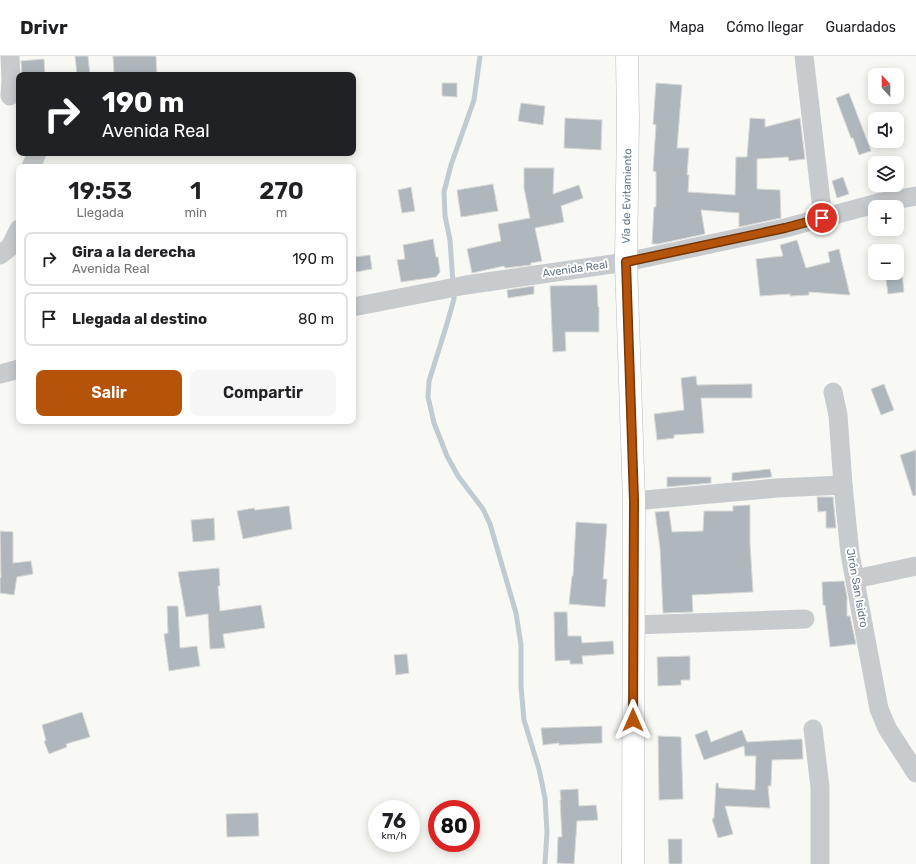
<!DOCTYPE html>
<html lang="es">
<head>
<meta charset="utf-8">
<style>
	:root { --surface:#fff; --page:#f6f6f6; --text:#202124; --muted:#757577; --line:#e0e0e0; --accent:#b45309 }
	body { margin:0; font-family:Rubik,sans-serif; background:var(--page); color:var(--text); height:100vh; display:flex; flex-direction:column; font-size:15px; white-space:nowrap }
	* { box-sizing:border-box; margin:0 }
	p { font-size:13px; color:var(--muted) }
	.icon { flex:none; width:22px; height:22px; fill:none; stroke:currentColor; stroke-width:2; stroke-linecap:round; stroke-linejoin:round }
	.map { position:relative; flex:1; overflow:hidden }
	.side { position:absolute; left:16px; top:108px; width:340px; height:260px; display:flex; flex-direction:column; background:var(--surface); border-radius:8px; box-shadow:0 2px 10px #0003 }
	.side>* { flex:none }
	.hud { position:absolute; left:16px; top:16px; width:340px; height:84px; border-radius:8px; box-shadow:0 2px 10px #0003; background:#202124; color:#fff; overflow:hidden }
	.needle { width:26px; rotate:339deg }
	.fabs { position:absolute; left:868px; top:12px; display:grid; gap:8px }
	.fabs a { display:grid; place-items:center; width:36px; height:36px; border-radius:8px; background:var(--surface); box-shadow:0 2px 10px #0003; font-size:20px }
	.speed { position:absolute; left:368px; top:744px; display:flex; gap:8px; font-size:20px; font-weight:700; text-align:center }
	.speed>* { display:grid; place-content:center; width:52px; height:52px; border-radius:50%; background:var(--surface); box-shadow:0 2px 10px #0003; line-height:1 }
	.speed small { font-size:10px; font-weight:400 }
	.speed .limit { border:6px solid #d22; background:#fff; color:#111 }
	.pin { position:absolute; display:grid; place-items:center; width:34px; height:34px; color:#fff; margin:-17px; border:2px solid #fff; border-radius:50%; box-shadow:0 1px 4px #0007 }
	.me { position:absolute; width:44px; margin:-22px; rotate:0deg; stroke-linejoin:round; filter:drop-shadow(0 0 3px #0008) }
	.turn { display:flex; align-items:center; gap:14px; height:84px; padding:0 20px; font-size:18px }
	.turn .icon { width:52px; height:52px; stroke-width:2.5 }
	.turn b { display:block; font-size:28px; line-height:34px }
	.eta { display:flex; justify-content:space-evenly; align-items:center; height:68px; text-align:center }
	.eta b { font-size:24px; font-weight:600; line-height:28px }
	.button { display:flex; gap:8px; margin-top:auto; padding:8px 20px }
	.button a { flex:1; height:46px; border-radius:8px; background:var(--accent); color:#fff; font-size:16px; font-weight:600; line-height:46px; text-align:center }
	.button a+a { background:var(--page); color:var(--text) }
	ul { padding:0; list-style:none }
	li { display:flex; align-items:center; gap:12px; height:54px; margin:0 8px 6px; padding:0 12px; border:2px solid var(--line); border-radius:8px }
	li div { flex:1 }
	li b { display:block; font-size:15px }
	li em { font-style:normal }
	header { display:flex; align-items:center; gap:24px; box-sizing:border-box; height:56px; padding:0 20px; background:var(--surface); border-bottom:1px solid var(--line) }
	header strong { font-size:19px }
	nav { display:flex; gap:22px; margin-inline-start:auto; font-size:14px }
	.map>svg:first-child { display:block }
	.lines { fill:none; stroke-linecap:round; stroke-linejoin:round }
	.stream { stroke:#c0cbd1; stroke-width:5 }
	.building { fill:#afb7bd; stroke:#d9d9d7 }
	.highway-casing { stroke:#b9bdc0; stroke-width:23 }
	.minor { stroke:#c7cbce; stroke-width:19 }
	.highway { stroke:#fff; stroke-width:22 }
	.route-casing { stroke:#753606; stroke-width:10 }
	.route { stroke:#b45309; stroke-width:7 }
	.labels { text-anchor:middle; dominant-baseline:central; stroke-width:4; stroke-linejoin:round; paint-order:stroke }
	.street-label { font-size:11px; fill:#647788; stroke:#fff }
</style>
</head>
<body>
<header>
<strong>Drivr</strong>
<nav><a>Mapa</a><a>Cómo llegar</a><a>Guardados</a></nav>
</header>
<div class="map">
<svg width="916" height="808" viewBox="0 0 916 808">
	<rect width="100%" height="100%" fill="#f8f8f4"/>
	<g class="lines">
		<!-- stream -->
		<g class="stream">
			<path d="M 453,227 L 450,184 L 445,160 L 444,136 L 451,109 L 474,44 L 480,0"/>
			<path d="M 453,235 L 454,243 L 446,271 L 429,325 L 428,341 L 434,367 L 447,400 L 458,420 L 483,453 L 490,468 L 516,557 L 521,589 L 521,631 L 524,664 L 539,713 L 545,742 L 547,776 L 545,808"/>
		</g>
	</g>
	<!-- building -->
	<g class="building">
		<path d="M 75,0 L 88,0 L 90,19 L 77,19 Z"/>
		<path d="M 113,0 L 156,0 L 157,19 L 114,19 Z"/>
		<path d="M 44,3 L 45,19 L 22,19 L 21,5 Z"/>
		<path d="M 442,27 L 457,27 L 457,41 L 442,40 Z"/>
		<path d="M 656,27 L 682,29 L 677,92 L 689,92 L 687,119 L 689,119 L 688,136 L 735,139 L 736,101 L 747,101 L 750,62 L 765,63 L 765,71 L 800,62 L 805,103 L 789,105 L 788,101 L 757,103 L 757,133 L 780,134 L 781,162 L 739,171 L 739,157 L 701,154 L 705,178 L 658,188 L 652,188 L 654,151 L 656,151 L 656,116 L 653,115 L 656,69 L 653,68 Z"/>
		<path d="M 849,37 L 871,95 L 859,99 L 853,82 L 851,82 L 836,42 Z"/>
		<path d="M 521,47 L 545,50 L 543,69 L 518,65 Z"/>
		<path d="M 565,62 L 602,64 L 601,94 L 564,92 Z"/>
		<path d="M 524,112 L 554,112 L 553,138 L 579,129 L 583,142 L 561,150 L 564,166 L 535,172 L 542,205 L 531,207 L 531,209 L 505,212 L 504,210 L 472,217 L 467,193 L 501,185 L 498,168 L 530,162 L 524,132 Z"/>
		<path d="M 843,121 L 849,138 L 837,142 L 832,125 Z"/>
		<path d="M 493,128 L 498,155 L 461,161 L 457,134 Z"/>
		<path d="M 411,131 L 415,155 L 402,157 L 398,134 Z"/>
		<path d="M 433,183 L 436,201 L 438,201 L 440,216 L 436,221 L 401,226 L 397,204 L 405,203 L 403,189 Z"/>
		<path d="M 797,184 L 806,212 L 830,206 L 828,196 L 839,193 L 850,239 L 809,236 L 809,239 L 790,240 L 790,238 L 760,240 L 756,203 L 783,200 L 780,189 Z"/>
		<path d="M 370,199 L 372,213 L 356,216 L 354,201 Z"/>
		<path d="M 885,217 L 902,217 L 904,236 L 888,238 Z"/>
		<path d="M 597,229 L 598,251 L 599,251 L 599,276 L 565,276 L 566,295 L 553,296 L 550,230 Z"/>
		<path d="M 534,230 L 534,238 L 508,242 L 507,234 Z"/>
		<path d="M 696,320 L 697,329 L 752,328 L 752,342 L 701,342 L 704,377 L 674,379 L 674,382 L 657,384 L 654,358 L 684,354 L 681,322 Z"/>
		<path d="M 884,328 L 894,354 L 881,359 L 871,333 Z"/>
		<path d="M 916,394 L 916,439 L 913,440 L 900,399 Z"/>
		<path d="M 770,413 L 772,421 L 732,425 L 732,417 Z"/>
		<path d="M 667,421 L 711,421 L 711,427 L 667,431 Z"/>
		<path d="M 817,441 L 833,441 L 836,472 L 826,472 L 826,455 L 818,456 Z"/>
		<path d="M 750,449 L 750,487 L 753,536 L 692,539 L 693,556 L 663,557 L 660,492 L 655,456 L 669,455 L 672,476 L 703,475 L 704,455 L 733,455 L 733,450 Z"/>
		<path d="M 289,450 L 292,473 L 243,483 L 237,455 L 254,452 L 255,454 Z"/>
		<path d="M 214,462 L 215,484 L 193,486 L 191,464 Z"/>
		<path d="M 576,466 L 607,468 L 603,523 L 607,523 L 605,551 L 569,548 L 572,520 L 573,520 Z"/>
		<path d="M 0,475 L 13,476 L 13,507 L 31,505 L 33,518 L 17,521 L 14,539 L 0,537 L 0,521 L 1,522 Z"/>
		<path d="M 219,512 L 220,530 L 218,530 L 220,555 L 261,549 L 265,572 L 223,578 L 225,592 L 210,593 L 208,558 L 186,561 L 178,516 Z"/>
		<path d="M 844,525 L 847,541 L 847,560 L 850,560 L 856,588 L 830,591 L 825,549 L 823,549 L 822,526 Z"/>
		<path d="M 167,550 L 178,550 L 180,592 L 197,590 L 200,610 L 169,615 L 164,578 L 168,577 Z"/>
		<path d="M 554,556 L 567,556 L 568,580 L 581,580 L 582,587 L 613,585 L 614,598 L 582,600 L 583,608 L 570,608 L 570,604 L 555,605 Z"/>
		<path d="M 407,598 L 409,617 L 396,619 L 394,599 Z"/>
		<path d="M 690,600 L 690,624 L 681,624 L 681,629 L 658,630 L 657,601 Z"/>
		<path d="M 82,656 L 90,681 L 66,688 L 67,691 L 49,698 L 44,685 L 46,685 L 42,669 Z"/>
		<path d="M 602,670 L 602,687 L 559,689 L 559,687 L 543,689 L 541,672 Z"/>
		<path d="M 707,674 L 711,686 L 742,674 L 747,686 L 802,683 L 803,703 L 772,704 L 771,730 L 768,730 L 770,752 L 725,750 L 733,778 L 718,782 L 712,763 L 714,762 L 716,727 L 718,727 L 719,732 L 755,734 L 756,700 L 745,700 L 744,690 L 704,704 L 695,679 Z"/>
		<path d="M 658,680 L 681,681 L 683,743 L 659,744 Z"/>
		<path d="M 578,733 L 579,750 L 596,749 L 598,764 L 577,765 L 574,808 L 557,807 L 558,781 L 562,781 L 560,744 L 561,744 L 560,734 Z"/>
		<path d="M 258,757 L 259,780 L 227,781 L 226,758 Z"/>
		<path d="M 668,783 L 682,783 L 682,808 L 669,808 Z"/>
	</g>
	<g class="lines">
		<!-- highway casing -->
		<g class="highway-casing">
			<path id="highway" d="M 627,0 L 628,63 L 626,206 L 634,445 L 633,808"/>
		</g>
		<!-- minor -->
		<g class="minor">
			<path d="M 804,0 L 823,162"/>
			<path d="M 10,40 L 11,24 L 10,0"/>
			<path d="M 31,111 L 37,97"/>
			<path d="M 0,199 L 10,191 L 19,173"/>
			<path d="M 353,251 L 466,229 L 626,206 L 785,172 L 882,146 L 916,140"/>
			<path d="M 0,318 L 19,313"/>
			<path d="M 833,336 L 838,359 L 843,429 L 850,498 L 879,653 L 887,672 L 916,717"/>
			<path d="M 634,445 L 777,432 L 843,429"/>
			<path d="M 855,523 L 916,510"/>
			<path d="M 634,569 L 805,563"/>
			<path d="M 813,673 L 820,731 L 820,808"/>
		</g>
		<!-- highway -->
		<use href="#highway" class="highway"/>
	</g>
	<g class="lines">
		<!-- route casing -->
		<g class="route-casing">
			<path id="route" d="M 633,664 L 634,445 L 626,206 L 785,172 L 822,162"/>
		</g>
		<!-- route -->
		<use href="#route" class="route"/>
	</g>
	<g class="labels">
		<!-- street labels -->
		<g class="street-label">
			<text transform="translate(627 140) rotate(-89)">Vía de Evitamiento</text>
			<text transform="translate(575 213) rotate(-8)">Avenida Real</text>
			<text transform="translate(857 532) rotate(80)">Jirón San Isidro</text>
		</g>
	</g>
</svg>
<div class="fabs">
<a><svg class="needle" viewBox="-14 -14 28 28"><path d="M0-13l5 13h-10z" fill="#e53935"/><path d="M0 13l5-13h-10z" fill="#757577"/></svg></a>
<a><svg class="icon" aria-label="sound" viewBox="0 0 24 24"><path d="M4 9h4l5-4v14l-5-4H4zM17 9q2 3 0 6"/></svg></a>
<a><svg class="icon" aria-label="layers" viewBox="0 0 24 24"><path d="M12 4l9 5-9 5-9-5zM3 14l9 5 9-5"/></svg></a>
<a>+</a>
<a>−</a>
</div>
<div class="speed"><div>76<small>km/h</small></div><div class="limit">80</div></div>
<div class="pin" style="left:822px;top:162px;background:#d93025"><svg class="icon" aria-label="arrive" viewBox="0 0 24 24"><path d="M6 21V4h12l-3 4 3 4H6"/></svg></div>
<svg class="me" style="left:633px;top:664px" viewBox="-20 -20 40 40"><path d="M0-17L14 15 0 8-14 15z" fill="#b45309" stroke="#fff" stroke-width="4"/></svg>
<div class="hud">
<div class="turn"><svg class="icon" aria-label="right" viewBox="0 0 24 24"><path d="M7 20v-9h11M14 6l5 5-5 5"/></svg><div><b>190 m</b>Avenida Real</div></div>
</div>
<section class="side">
<div class="eta">
<div><b>19:53</b><p>Llegada</p></div>
<div><b>1</b><p>min</p></div>
<div><b>270</b><p>m</p></div>
</div>
<ul>
<li><svg class="icon" aria-label="right" viewBox="0 0 24 24"><path d="M7 20v-9h11M14 6l5 5-5 5"/></svg><div><b>Gira a la derecha</b><p>Avenida Real</p></div><em>190 m</em></li>
<li><svg class="icon" aria-label="arrive" viewBox="0 0 24 24"><path d="M6 21V4h12l-3 4 3 4H6"/></svg><div><b>Llegada al destino</b></div><em>80 m</em></li>
</ul>
<div class="button"><a>Salir</a><a>Compartir</a></div>
</section>
</div>
</body>
</html>
